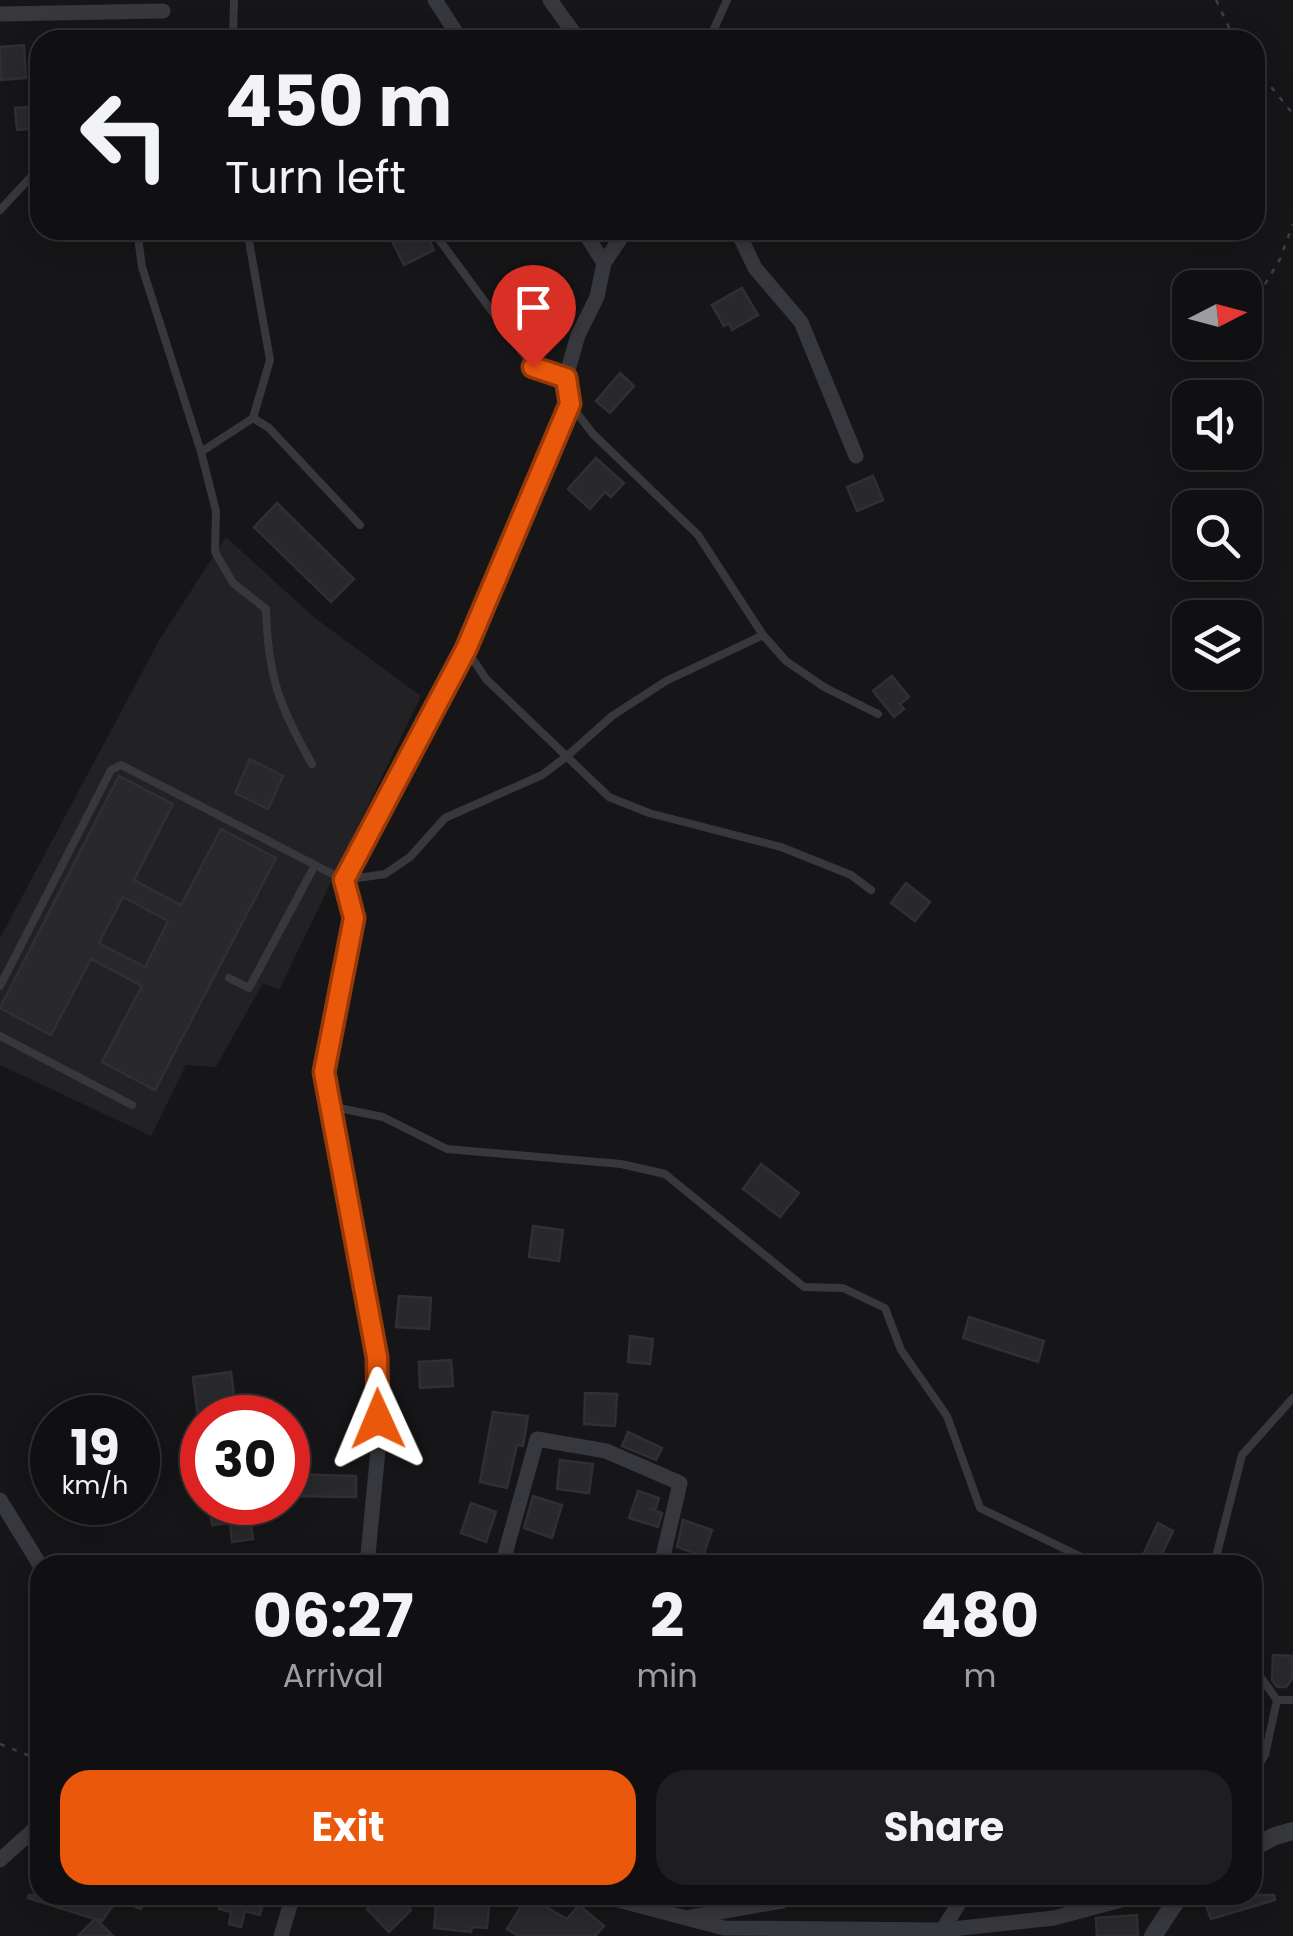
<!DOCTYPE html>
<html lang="en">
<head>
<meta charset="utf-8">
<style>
	:root { --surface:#101012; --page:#1e1e20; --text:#f1f3f6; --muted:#9c9d9f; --line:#303032; --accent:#ea580c }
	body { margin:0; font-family:Poppins,sans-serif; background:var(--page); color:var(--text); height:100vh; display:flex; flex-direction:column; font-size:38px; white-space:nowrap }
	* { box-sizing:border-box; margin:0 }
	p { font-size:32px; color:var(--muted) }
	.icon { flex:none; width:55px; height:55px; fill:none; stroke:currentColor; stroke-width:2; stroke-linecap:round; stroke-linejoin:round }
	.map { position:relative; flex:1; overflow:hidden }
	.details { position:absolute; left:30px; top:1555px; width:1232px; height:350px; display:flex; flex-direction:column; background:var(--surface); border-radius:30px; box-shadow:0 5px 25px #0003,0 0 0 2px var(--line) }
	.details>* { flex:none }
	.top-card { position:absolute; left:30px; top:30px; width:1235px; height:210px; border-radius:30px; box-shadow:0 5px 25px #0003,0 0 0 2px var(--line); background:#101012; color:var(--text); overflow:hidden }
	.needle { width:65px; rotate:84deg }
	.fabs { position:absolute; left:1172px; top:270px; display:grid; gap:20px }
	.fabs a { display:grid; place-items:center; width:90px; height:90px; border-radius:20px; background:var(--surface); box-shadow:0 5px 25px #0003,0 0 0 2px var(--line); font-size:50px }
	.speed { position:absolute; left:30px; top:1395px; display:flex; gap:20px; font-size:50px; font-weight:700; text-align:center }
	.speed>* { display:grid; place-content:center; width:130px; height:130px; border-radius:50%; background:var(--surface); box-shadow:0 5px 25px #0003,0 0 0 2px var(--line); line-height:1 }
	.speed small { font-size:25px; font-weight:400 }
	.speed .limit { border:15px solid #d22; background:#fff; color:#111 }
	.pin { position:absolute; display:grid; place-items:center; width:85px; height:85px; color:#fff; margin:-102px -42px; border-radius:50% 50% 50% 0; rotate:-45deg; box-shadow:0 0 10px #0007 }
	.pin .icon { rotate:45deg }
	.me { position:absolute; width:110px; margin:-55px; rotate:359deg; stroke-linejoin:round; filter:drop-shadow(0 0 8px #0008) }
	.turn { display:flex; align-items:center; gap:35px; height:210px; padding:0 30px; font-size:45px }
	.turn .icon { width:130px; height:130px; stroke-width:2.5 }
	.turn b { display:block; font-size:70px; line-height:85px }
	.eta { display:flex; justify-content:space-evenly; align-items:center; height:170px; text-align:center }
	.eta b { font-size:60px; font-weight:700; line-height:70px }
	.cta { display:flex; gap:20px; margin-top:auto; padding:20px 30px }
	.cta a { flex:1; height:115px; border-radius:30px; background:var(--accent); color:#fff; font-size:40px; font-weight:700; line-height:115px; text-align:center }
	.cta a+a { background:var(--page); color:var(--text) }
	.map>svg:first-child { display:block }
	.built { fill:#222225 }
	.building { fill:#29292c; stroke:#303034; stroke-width:2.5; fill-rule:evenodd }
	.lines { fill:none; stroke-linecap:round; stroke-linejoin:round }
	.path { stroke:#3d3f44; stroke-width:2.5; stroke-dasharray:5 8; stroke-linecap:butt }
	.service { stroke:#37383d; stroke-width:8 }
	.minor { stroke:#37383d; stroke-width:15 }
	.tertiary { stroke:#37383d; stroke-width:18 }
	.route-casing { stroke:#983908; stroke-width:25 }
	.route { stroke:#ea580c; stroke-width:18 }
</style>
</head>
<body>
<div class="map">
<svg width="1293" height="1936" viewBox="0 0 1293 1936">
	<rect width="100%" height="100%" fill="#161618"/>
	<!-- built -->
	<path class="built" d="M 226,537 L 315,618 L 421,696 L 279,990 L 263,983 L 216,1067 L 186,1065 L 151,1136 L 0,1065 L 0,938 L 161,637 Z"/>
	<!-- building -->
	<g class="building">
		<path d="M 24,45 L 26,78 L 1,80 L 0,47 Z"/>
		<path d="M 40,106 L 40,128 L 17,130 L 15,108 Z"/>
		<path d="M 409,230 L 424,230 L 434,250 L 404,265 L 391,239 Z"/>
		<path d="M 742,288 L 758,315 L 732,330 L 729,323 L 724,326 L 712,305 Z"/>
		<path d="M 620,373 L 634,386 L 610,413 L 596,401 Z"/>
		<path d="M 596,458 L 624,483 L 611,497 L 605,492 L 590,509 L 568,489 Z"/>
		<path d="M 873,476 L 883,500 L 857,511 L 847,487 Z"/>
		<path d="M 277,503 L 354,579 L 331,602 L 254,527 Z"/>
		<path d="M 892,676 L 909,697 L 900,704 L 904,709 L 894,717 L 873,691 Z"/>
		<path d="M 250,759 L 283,776 L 268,809 L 235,793 Z"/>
		<path d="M 119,776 L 173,804 L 134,880 L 181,905 L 221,829 L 276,858 L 155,1090 L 102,1062 L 142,986 L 91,959 L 51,1035 L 0,1008 ZM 123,897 L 168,921 L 145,967 L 99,943 Z"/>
		<path d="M 906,883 L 930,902 L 915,921 L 891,903 Z"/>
		<path d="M 761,1164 L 799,1193 L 780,1217 L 743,1189 Z"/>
		<path d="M 533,1226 L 563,1230 L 559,1261 L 529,1257 Z"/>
		<path d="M 399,1296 L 431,1298 L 429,1329 L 396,1327 Z"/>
		<path d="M 969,1317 L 1044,1341 L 1038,1362 L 963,1338 Z"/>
		<path d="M 630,1336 L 653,1339 L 650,1364 L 628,1362 Z"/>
		<path d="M 451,1360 L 453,1386 L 420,1388 L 419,1362 Z"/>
		<path d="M 231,1372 L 237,1418 L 198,1418 L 193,1377 Z"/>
		<path d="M 585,1393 L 617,1394 L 615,1426 L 584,1424 Z"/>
		<path d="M 493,1412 L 528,1416 L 523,1446 L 517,1445 L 507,1488 L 480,1482 Z"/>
		<path d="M 628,1432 L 662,1448 L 656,1460 L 622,1446 Z"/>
		<path d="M 560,1460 L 593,1464 L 589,1493 L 557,1489 Z"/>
		<path d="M 288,1474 L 356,1476 L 356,1497 L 288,1496 Z"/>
		<path d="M 638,1491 L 659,1498 L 656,1508 L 651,1509 L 662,1513 L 658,1527 L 629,1518 Z"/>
		<path d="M 533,1496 L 562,1505 L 552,1538 L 524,1528 Z"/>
		<path d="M 209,1502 L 248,1502 L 253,1539 L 232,1542 L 230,1523 L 212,1525 Z"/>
		<path d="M 471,1503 L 496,1512 L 486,1542 L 461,1533 Z"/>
		<path d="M 683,1520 L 712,1530 L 703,1556 L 677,1547 Z"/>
		<path d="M 1158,1523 L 1173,1531 L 1159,1560 L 1144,1553 Z"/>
		<path d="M 1273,1655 L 1293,1656 L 1293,1678 L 1286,1687 L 1277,1687 L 1272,1680 Z"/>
		<path d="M 29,1895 L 147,1895 L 141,1909 L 117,1900 L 102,1921 L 96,1919 L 113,1936 L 78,1936 L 95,1919 L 28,1898 Z"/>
		<path d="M 222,1895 L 265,1895 L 260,1915 L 245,1911 L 241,1927 L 229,1924 L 231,1912 L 219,1909 Z"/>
		<path d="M 382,1895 L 396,1895 L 411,1910 L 389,1932 L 367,1909 Z"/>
		<path d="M 437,1895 L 490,1895 L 487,1928 L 472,1927 L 471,1932 L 434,1928 Z"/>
		<path d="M 528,1895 L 546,1895 L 541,1904 L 567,1919 L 579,1905 L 604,1926 L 595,1936 L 518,1936 L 507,1929 Z"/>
		<path d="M 1202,1895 L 1274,1895 L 1275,1900 L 1211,1919 Z"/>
		<path d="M 1137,1915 L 1138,1936 L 1097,1936 L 1096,1918 Z"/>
	</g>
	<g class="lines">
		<!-- path -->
		<g class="path">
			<path d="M 1216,0 L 1235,40"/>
			<path d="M 1255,67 L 1293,114"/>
			<path d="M 1245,318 L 1280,259 L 1293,224"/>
			<path d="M 1220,360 L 1230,342"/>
			<path d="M 0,1744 L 40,1760"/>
		</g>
		<!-- service -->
		<g class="service">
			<path d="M 233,40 L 234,0"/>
			<path d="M 709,40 L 727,0"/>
			<path d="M 0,210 L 40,167"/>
			<path d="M 137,230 L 142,267 L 201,452 L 253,418 L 270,360 L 247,230"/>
			<path d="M 432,230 L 533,367 L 566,377"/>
			<path d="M 570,404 L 593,434 L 698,535 L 763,635 L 786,661 L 824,687 L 878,714"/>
			<path d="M 253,418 L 269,428 L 360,525"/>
			<path d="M 201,452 L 216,511 L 215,552 L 233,583 L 266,609 C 268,677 279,706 312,764"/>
			<path d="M 466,649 L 486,679 L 609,797 L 649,813 L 781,847 L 851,875 L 871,890"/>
			<path d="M 229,978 L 249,988 L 315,865"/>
			<path d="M 0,986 L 111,770 L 121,765 L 344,880 L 385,874 L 410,857 L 445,818 L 542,775 L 566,757 L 612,716 L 666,681 L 763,635"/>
			<path d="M 0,1036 L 132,1105"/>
			<path d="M 329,1106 L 383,1117 L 447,1149 L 621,1164 L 665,1174 L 804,1287 L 843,1288 L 885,1308 L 901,1350 L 947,1416 L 980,1508 L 1098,1565"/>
			<path d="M 1214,1565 L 1242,1455 L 1293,1398"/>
			<path d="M 1252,1665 L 1277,1700 L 1265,1755 L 1252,1776"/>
			<path d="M 1277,1700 L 1293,1700"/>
		</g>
		<!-- minor -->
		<g class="minor">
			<path d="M 435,0 L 461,40"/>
			<path d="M 550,0 L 579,40"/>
			<path d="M 0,14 L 163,11"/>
			<path d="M 583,230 L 604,263"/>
			<path d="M 737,230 L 755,268 L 801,322 L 856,456"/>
			<path d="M 0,1500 L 40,1565"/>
			<path d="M 367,1565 L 378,1450 L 377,1357 L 324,1072 L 354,918 L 344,880 L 466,649 L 570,404 L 566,377 L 578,335 L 597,297 L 604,263 L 626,230"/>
			<path d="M 502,1565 L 537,1439 L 606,1451 L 680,1483 L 661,1565"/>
			<path d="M 0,1860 L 40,1824"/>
			<path d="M 599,1895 L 724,1928 L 943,1930 L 1054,1918 L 1140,1895"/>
			<path d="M 691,1917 L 782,1901 L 791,1895"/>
			<path d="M 940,1934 L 964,1895"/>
			<path d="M 281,1936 L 293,1895"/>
		</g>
		<!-- tertiary -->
		<g class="tertiary">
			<path d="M 1252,1848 L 1275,1836 L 1293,1831"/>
			<path d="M 1153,1936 L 1180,1895"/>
		</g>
	</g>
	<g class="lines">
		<!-- route casing -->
		<g class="route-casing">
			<path id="route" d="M 378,1419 L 377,1357 L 324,1072 L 354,918 L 344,880 L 466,649 L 570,404 L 566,378 L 533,367"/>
		</g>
		<!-- route -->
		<use href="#route" class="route"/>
	</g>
</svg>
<div class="fabs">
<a><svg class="needle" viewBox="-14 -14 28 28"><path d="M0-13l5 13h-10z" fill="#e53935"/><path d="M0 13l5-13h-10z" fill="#9c9d9f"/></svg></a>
<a><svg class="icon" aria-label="sound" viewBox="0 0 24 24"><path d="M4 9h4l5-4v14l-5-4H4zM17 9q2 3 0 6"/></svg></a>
<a><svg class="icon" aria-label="search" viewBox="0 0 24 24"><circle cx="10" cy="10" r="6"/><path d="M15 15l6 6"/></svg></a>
<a><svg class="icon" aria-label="layers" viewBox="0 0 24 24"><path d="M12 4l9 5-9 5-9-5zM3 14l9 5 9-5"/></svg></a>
</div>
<div class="speed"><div>19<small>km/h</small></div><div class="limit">30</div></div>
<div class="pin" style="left:533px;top:367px;background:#d93025"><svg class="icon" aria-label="arrive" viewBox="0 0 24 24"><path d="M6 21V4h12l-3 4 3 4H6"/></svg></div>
<svg class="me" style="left:378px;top:1419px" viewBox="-20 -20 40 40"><path d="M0-17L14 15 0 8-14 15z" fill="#ea580c" stroke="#fff" stroke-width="4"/></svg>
<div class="top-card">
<div class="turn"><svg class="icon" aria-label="left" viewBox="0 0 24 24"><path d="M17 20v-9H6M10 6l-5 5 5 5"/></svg><div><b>450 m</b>Turn left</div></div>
</div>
<section class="details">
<div class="eta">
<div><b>06:27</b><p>Arrival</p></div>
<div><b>2</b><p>min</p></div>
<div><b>480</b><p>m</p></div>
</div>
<div class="cta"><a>Exit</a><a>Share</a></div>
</section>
</div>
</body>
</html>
